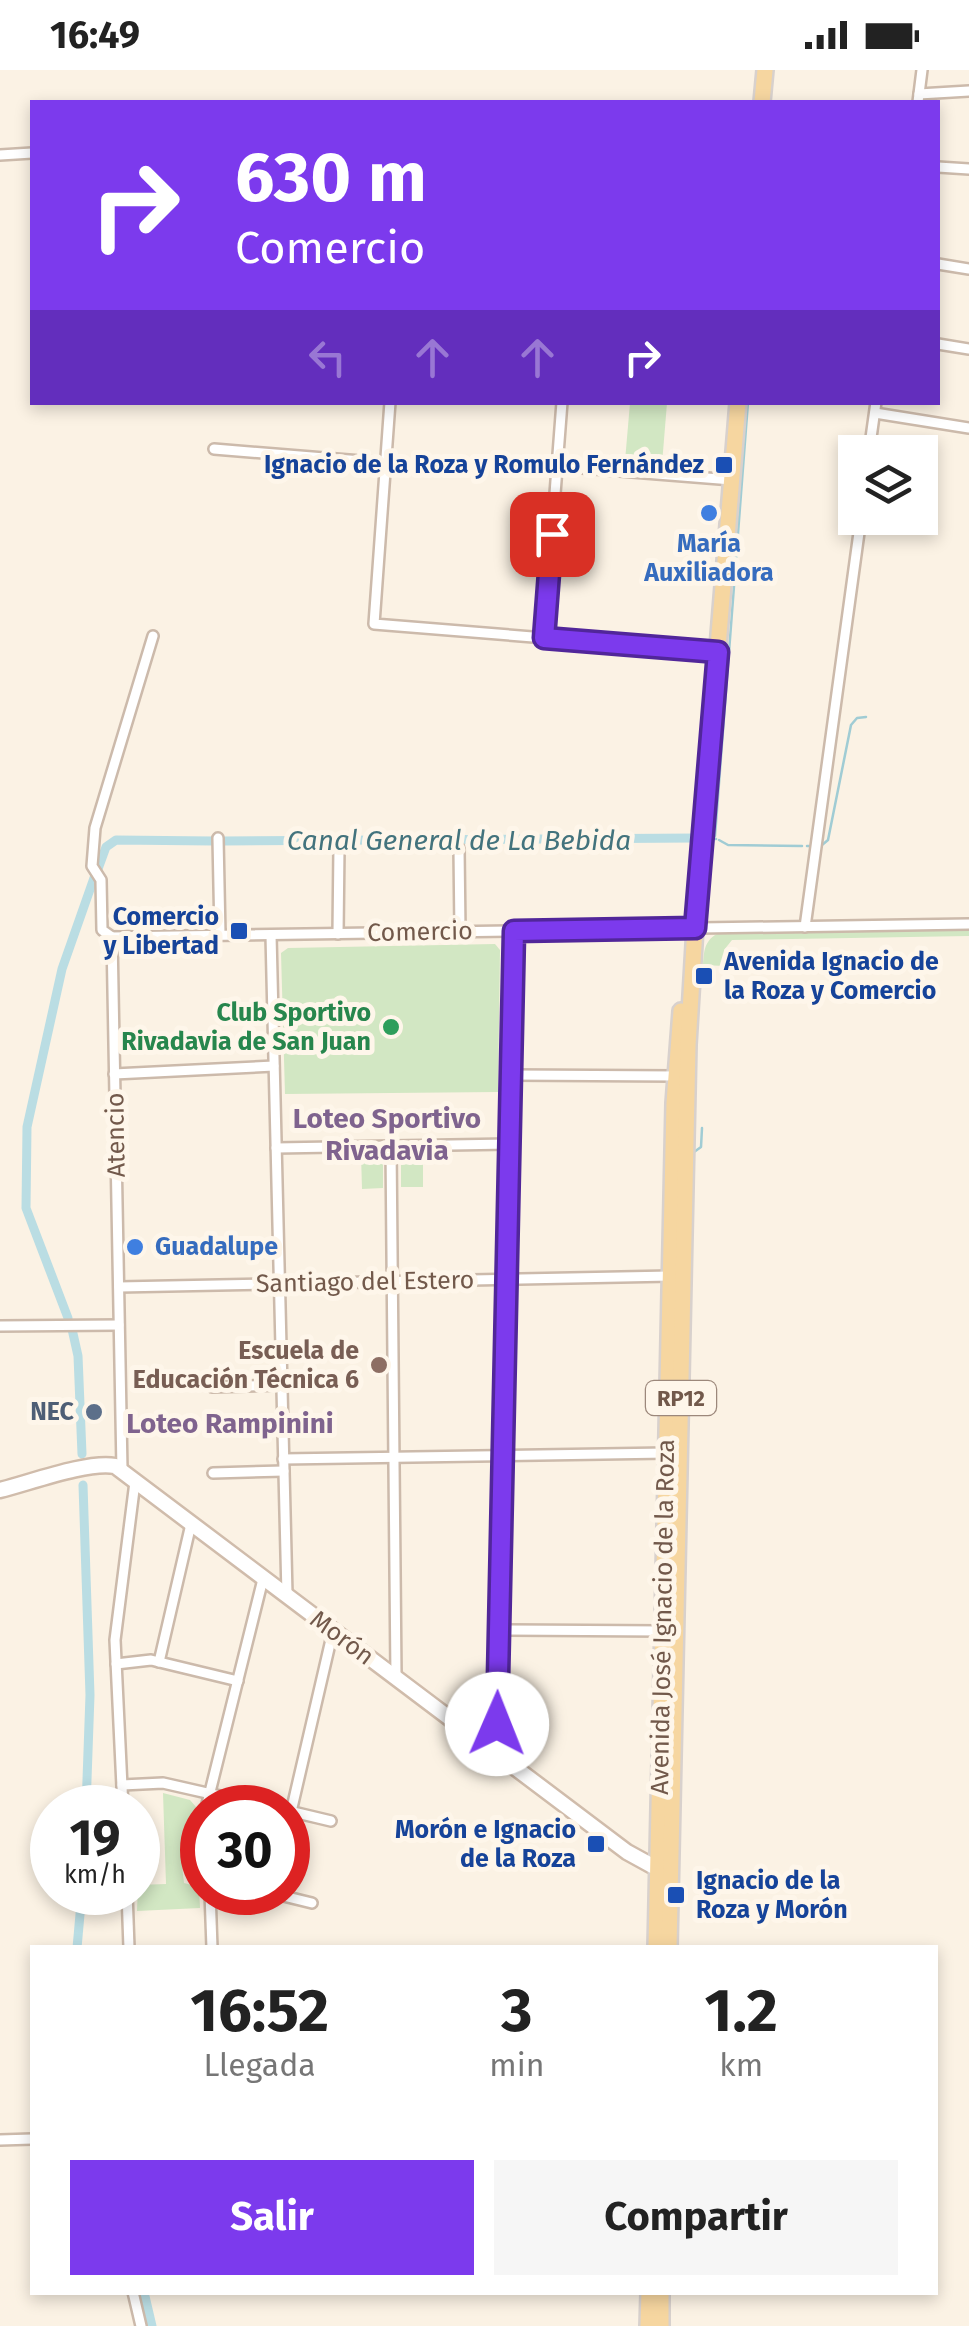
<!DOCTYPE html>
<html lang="es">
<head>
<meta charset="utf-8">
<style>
	:root { --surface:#fff; --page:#f6f6f6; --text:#222; --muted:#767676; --accent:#7c3aed }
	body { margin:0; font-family:"Fira Sans",sans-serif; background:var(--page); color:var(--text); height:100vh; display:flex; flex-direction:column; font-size:38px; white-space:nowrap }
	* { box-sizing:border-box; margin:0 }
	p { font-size:32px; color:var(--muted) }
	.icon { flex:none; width:55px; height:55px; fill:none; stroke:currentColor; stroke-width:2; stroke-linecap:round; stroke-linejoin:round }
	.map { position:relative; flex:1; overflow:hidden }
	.sheet { position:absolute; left:30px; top:1875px; width:908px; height:350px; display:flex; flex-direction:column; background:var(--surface); border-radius:0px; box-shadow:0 5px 15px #0003 }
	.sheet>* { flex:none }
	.banner { position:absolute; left:30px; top:30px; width:910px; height:305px; border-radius:0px; box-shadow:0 5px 15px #0003; background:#7c3aed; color:#fff; overflow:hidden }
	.tools { position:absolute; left:838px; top:365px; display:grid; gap:20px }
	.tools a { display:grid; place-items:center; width:100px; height:100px; border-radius:0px; background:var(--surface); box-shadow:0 5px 15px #0003; font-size:50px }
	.speed { position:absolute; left:30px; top:1715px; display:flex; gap:20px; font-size:50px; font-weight:700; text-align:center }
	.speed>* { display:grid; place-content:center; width:130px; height:130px; border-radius:50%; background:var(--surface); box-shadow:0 5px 15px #0003; line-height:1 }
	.speed small { font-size:25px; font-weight:400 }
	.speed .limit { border:15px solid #d22; background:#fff; color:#111 }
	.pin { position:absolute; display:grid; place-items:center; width:85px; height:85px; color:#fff; margin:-42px; border-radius:20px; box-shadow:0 5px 15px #0006 }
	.me { position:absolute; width:110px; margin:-55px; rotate:1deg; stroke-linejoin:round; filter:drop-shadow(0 0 8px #0008) }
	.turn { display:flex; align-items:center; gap:35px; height:210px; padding:0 40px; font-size:45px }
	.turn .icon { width:130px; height:130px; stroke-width:2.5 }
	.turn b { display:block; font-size:70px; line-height:85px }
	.lanes { display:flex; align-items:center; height:95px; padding:0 40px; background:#0003; justify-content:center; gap:50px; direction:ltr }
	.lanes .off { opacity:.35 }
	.eta { display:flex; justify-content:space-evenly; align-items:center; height:170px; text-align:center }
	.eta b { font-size:60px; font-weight:700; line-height:70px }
	.cta { display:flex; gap:20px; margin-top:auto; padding:20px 40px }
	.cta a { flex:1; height:115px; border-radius:0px; background:var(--accent); color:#fff; font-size:40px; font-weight:700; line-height:115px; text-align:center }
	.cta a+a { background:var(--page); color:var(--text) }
	.status { display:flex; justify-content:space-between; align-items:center; height:70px; padding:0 50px; background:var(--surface); direction:ltr }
	.status svg { height:28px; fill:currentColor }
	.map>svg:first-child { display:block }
	.green { fill:#d2e7c3 }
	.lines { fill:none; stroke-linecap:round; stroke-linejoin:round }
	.stream { stroke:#a0ccd4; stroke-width:2.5 }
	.canal { stroke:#badde3; stroke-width:9 }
	.street-casing { stroke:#ccbaab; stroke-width:14 }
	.secondary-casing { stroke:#d0bcab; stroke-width:19 }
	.primary-casing { stroke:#d8d1cd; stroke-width:20 }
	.street { stroke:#fff; stroke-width:9 }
	.secondary { stroke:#fff; stroke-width:14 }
	.primary { stroke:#f6d6a0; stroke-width:15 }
	.route-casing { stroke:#51269a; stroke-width:25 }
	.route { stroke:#7c3aed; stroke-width:18 }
	.transit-dot { fill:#1a4fb4; stroke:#fef6ea; stroke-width:4 }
	.shop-dot { fill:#3f7fe0; stroke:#fef6ea; stroke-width:4 }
	.leisure-dot { fill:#2e9e5b; stroke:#fef6ea; stroke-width:4 }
	.education-dot { fill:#8d6e63; stroke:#fef6ea; stroke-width:4 }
	.service-dot { fill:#5c6f8a; stroke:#fef6ea; stroke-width:4 }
	.labels { text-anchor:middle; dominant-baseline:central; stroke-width:10; stroke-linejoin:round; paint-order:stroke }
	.shield { fill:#fef6ea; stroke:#9c887b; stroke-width:2.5 }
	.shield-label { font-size:22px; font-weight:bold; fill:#72594b }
	.transit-label { font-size:25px; font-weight:bold; fill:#164399; stroke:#fef6ea; text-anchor:end }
	.shop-label { font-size:25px; font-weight:bold; fill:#366cbe; stroke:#fef6ea }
	.street-label { font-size:25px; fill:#72594b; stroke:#fef6ea }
	.leisure-label { font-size:25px; font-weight:bold; fill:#27864d; stroke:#fef6ea; text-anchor:end }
	.education-label { font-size:25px; font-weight:bold; fill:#785e54; stroke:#fef6ea; text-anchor:end }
	.service-label { font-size:25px; font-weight:bold; fill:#4e5e75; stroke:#fef6ea; text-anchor:end }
	.water-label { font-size:28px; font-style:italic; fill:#43737d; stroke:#fef6ea }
	.neighbourhood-label { font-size:28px; font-weight:bold; fill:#7f638e; stroke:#fef6ea }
</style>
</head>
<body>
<div class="status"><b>16:49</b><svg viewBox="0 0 49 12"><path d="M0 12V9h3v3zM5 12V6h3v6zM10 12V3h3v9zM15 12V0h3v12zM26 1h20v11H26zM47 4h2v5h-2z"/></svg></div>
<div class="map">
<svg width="969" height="2256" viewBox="0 0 969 2256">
	<rect width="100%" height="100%" fill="#fbf2e4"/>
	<!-- green -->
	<g class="green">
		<path d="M 630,333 L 667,333 L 662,394 L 625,391 Z"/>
		<path d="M 969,860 L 969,866 L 732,870 L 724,880 L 724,896 L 703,895 C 704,882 704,871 717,864 Z"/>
		<path d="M 495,874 L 500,880 L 498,1022 L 285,1024 L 281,883 L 288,878 Z"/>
		<path d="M 361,1084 L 377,1084 L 383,1089 L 383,1118 L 362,1119 Z"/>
		<path d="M 406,1084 L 423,1084 L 423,1117 L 401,1117 L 401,1089 Z"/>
		<path d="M 163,1723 L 190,1730 L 196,1737 L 182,1796 L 184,1813 L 199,1817 L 200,1838 L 137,1841 L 138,1815 L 166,1814 Z"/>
	</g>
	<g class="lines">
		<!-- stream -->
		<g class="stream">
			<path d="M 716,769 L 711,768 L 715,766 L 748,332"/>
			<path d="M 719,770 L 728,775 L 802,776"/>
			<path d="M 822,775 L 828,770 L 851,655 L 857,648 L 866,647"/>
			<path d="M 807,776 L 809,776"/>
			<path d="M 694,1082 L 701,1077 L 702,1058"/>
		</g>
		<!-- canal -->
		<g class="canal">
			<path d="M 223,771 L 696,768"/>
			<path d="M 98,799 L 106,777 L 116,770 L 213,771"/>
			<path d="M 68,1248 L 26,1138 L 27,1057 L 62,899 L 94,808"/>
			<path d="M 72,1259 L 78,1286 L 82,1384"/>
			<path d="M 83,1415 L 90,1625 L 86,1738"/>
			<path d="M 77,1878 L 82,1822"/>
			<path d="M 144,2222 L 152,2256"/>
		</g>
		<!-- street casing -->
		<g class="street-casing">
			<g id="street">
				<path d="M 919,24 L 969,21"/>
				<path d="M 918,32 L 922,0"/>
				<path d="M 0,85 L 32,83"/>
				<path d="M 938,97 L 969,99"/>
				<path d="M 938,194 L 969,199"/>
				<path d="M 938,274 L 969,279"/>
				<path d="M 390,332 L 374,554 L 718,582"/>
				<path d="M 875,343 L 969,358"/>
				<path d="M 214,379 L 386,393"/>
				<path d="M 869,382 L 876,332"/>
				<path d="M 557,396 L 732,410"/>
				<path d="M 544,568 L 562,332"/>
				<path d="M 218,768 L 220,865"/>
				<path d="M 459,778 L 460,862"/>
				<path d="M 805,857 L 861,448"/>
				<path d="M 338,864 L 339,777"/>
				<path d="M 271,865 L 287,1525"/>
				<path d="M 112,867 L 969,854"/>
				<path d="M 114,1004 L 274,996"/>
				<path d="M 511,1005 L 676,1006"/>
				<path d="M 391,1076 L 396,1606"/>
				<path d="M 276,1078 L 509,1074"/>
				<path d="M 119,1217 L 671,1206"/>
				<path d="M 0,1256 L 119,1255"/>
				<path d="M 212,1317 L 282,1315"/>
				<path d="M 283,1389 L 667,1383"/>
				<path d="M 122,1400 L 112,867 L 102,860 L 101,810 L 92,796 L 95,758 L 153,566"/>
				<path d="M 213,1403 L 284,1401"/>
				<path d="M 499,1560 L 663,1561"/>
				<path d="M 159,1592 L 191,1454"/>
				<path d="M 116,1594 L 151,1590 L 238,1611"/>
				<path d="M 497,1684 L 514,861"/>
				<path d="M 122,1715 L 163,1713 L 273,1738"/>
				<path d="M 123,1738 L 115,1570 L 135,1412"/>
				<path d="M 206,1738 L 263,1509"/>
				<path d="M 289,1741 L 331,1751"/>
				<path d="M 291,1742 L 333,1561"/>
				<path d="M 202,1754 L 193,1795 L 195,1801 L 202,1807"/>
				<path d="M 127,1822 L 129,1878"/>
				<path d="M 210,1822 L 212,1878"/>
				<path d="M 267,1822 L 312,1833"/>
				<path d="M 0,2070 L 32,2069"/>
				<path d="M 133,2222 L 141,2256"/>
			</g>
		</g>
		<!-- secondary casing -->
		<g class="secondary-casing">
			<path id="secondary" d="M 0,1420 C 29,1413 87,1391 115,1396 L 627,1782 L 658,1799 L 667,1799"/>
		</g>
		<!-- primary casing -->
		<g class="primary-casing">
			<g id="primary">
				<path d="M 762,32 L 765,0"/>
				<path d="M 656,1878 L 674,1033 L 681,941"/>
				<path d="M 669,1878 L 688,975 L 695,858 L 738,332"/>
				<path d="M 648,2256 L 649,2222"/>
				<path d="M 661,2256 L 661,2222"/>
			</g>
		</g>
		<!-- street -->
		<use href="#street" class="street"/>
		<!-- secondary -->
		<use href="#secondary" class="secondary"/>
		<!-- primary -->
		<use href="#primary" class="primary"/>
	</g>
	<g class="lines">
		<!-- route casing -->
		<g class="route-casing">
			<path id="route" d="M 497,1654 L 514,861 L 695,858 L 718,582 L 544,568 L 552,464"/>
		</g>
		<!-- route -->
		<use href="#route" class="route"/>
	</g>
	<!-- markers -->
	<g class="transit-dot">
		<rect x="714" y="385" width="20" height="20" rx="5"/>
		<rect x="229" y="851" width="20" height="20" rx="5"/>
		<rect x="694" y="896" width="20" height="20" rx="5"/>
		<rect x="586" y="1764" width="20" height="20" rx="5"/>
		<rect x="666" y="1815" width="20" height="20" rx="5"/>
	</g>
	<g class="shop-dot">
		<circle cx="709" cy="443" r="10"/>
		<circle cx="135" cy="1177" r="10"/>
	</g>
	<circle class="leisure-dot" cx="391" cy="957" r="10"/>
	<circle class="education-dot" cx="379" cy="1295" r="10"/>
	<circle class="service-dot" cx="94" cy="1342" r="10"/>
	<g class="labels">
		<!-- shield labels -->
		<rect class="shield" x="646" y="1311" width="70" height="34" rx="8"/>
		<g class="shield-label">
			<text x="681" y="1328">RP12</text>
		</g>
		<!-- transit labels -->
		<g class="transit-label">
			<text x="704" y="395">Ignacio de la Roza y Romulo Fernández</text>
			<text x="219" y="847">Comercio<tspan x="219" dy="29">y Libertad</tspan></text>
			<text x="724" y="892" text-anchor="start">Avenida Ignacio de<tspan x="724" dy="29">la Roza y Comercio</tspan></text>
			<text x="576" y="1760">Morón e Ignacio<tspan x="576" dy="29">de la Roza</tspan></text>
			<text x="696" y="1811" text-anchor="start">Ignacio de la<tspan x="696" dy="29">Roza y Morón</tspan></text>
		</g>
		<!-- shop labels -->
		<g class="shop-label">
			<text x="709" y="474">María<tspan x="709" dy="29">Auxiliadora</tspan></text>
			<text x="155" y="1177" text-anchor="start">Guadalupe</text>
		</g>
		<!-- street labels -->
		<g class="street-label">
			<text transform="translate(420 862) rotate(-1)">Comercio</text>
			<text transform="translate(116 1065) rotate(-91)">Atencio</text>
			<text transform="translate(365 1212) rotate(-1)">Santiago del Estero</text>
			<text transform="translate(663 1547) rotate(-89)">Avenida José Ignacio de la Roza</text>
			<text transform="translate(342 1568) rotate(37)">Morón</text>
		</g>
		<!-- leisure labels -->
		<g class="leisure-label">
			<text x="371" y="943">Club Sportivo<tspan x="371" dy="29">Rivadavia de San Juan</tspan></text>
		</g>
		<!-- education labels -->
		<g class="education-label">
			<text x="359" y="1281">Escuela de<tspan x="359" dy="29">Educación Técnica 6</tspan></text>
		</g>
		<!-- service labels -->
		<g class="service-label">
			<text x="74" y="1342">NEC</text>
		</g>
		<!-- water labels -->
		<g class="water-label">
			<text x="459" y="770">Canal General de La Bebida</text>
		</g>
		<!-- neighbourhood labels -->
		<g class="neighbourhood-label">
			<text x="387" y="1048">Loteo Sportivo<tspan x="387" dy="32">Rivadavia</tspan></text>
			<text x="230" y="1353">Loteo Rampinini</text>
		</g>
	</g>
</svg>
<div class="tools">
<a><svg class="icon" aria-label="layers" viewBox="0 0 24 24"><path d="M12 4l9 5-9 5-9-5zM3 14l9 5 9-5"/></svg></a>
</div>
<div class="speed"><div>19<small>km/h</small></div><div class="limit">30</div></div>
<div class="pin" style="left:552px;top:464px;background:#d93025"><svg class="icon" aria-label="arrive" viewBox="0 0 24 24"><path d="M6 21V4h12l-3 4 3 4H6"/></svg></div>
<svg class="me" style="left:497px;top:1654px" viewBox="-20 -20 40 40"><circle r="19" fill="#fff"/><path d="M0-13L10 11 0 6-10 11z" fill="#7c3aed"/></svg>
<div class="banner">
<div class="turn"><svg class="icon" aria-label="right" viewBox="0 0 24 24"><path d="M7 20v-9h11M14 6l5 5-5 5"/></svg><div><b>630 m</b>Comercio</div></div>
<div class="lanes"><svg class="icon off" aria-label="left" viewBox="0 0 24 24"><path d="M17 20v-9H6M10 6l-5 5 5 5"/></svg><svg class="icon off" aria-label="ahead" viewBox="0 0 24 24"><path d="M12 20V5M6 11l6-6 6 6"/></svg><svg class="icon off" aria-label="ahead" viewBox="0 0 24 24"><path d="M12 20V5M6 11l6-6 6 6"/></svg><svg class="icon" aria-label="right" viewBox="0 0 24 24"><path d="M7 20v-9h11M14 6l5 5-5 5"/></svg></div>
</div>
<section class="sheet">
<div class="eta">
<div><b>16:52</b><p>Llegada</p></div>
<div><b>3</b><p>min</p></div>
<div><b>1.2</b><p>km</p></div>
</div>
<div class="cta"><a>Salir</a><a>Compartir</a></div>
</section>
</div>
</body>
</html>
